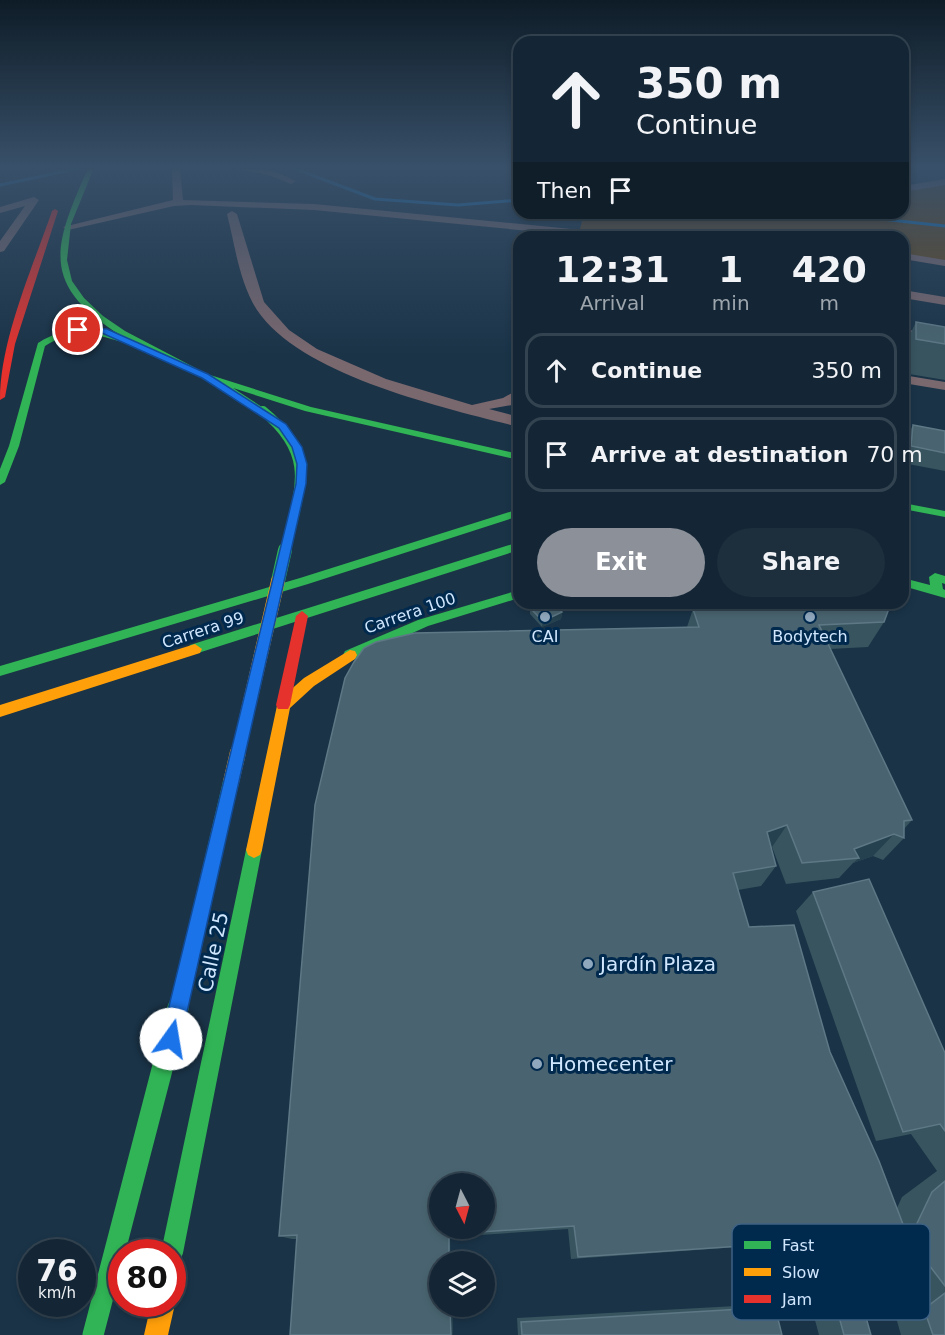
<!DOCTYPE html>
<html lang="en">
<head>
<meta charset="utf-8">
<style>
	:root { --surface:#142635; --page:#1d2e3d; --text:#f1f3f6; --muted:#9da5ad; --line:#334350; --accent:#8c9099 }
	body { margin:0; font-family:"DejaVu Sans",sans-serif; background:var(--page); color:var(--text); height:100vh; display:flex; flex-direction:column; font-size:22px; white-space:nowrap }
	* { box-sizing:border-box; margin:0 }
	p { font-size:20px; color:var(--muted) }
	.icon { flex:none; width:33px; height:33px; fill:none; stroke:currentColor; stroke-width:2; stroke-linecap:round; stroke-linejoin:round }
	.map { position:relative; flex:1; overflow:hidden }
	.panel { position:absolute; left:513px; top:231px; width:396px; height:378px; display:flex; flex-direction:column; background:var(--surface); border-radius:18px; box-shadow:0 3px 9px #0003,0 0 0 2px var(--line) }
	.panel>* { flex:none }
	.hud { position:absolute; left:513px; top:36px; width:396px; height:183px; border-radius:18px; box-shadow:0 3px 9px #0003,0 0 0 2px var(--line); background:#142635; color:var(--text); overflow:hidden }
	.needle { width:39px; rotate:174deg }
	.tools { position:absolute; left:429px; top:1173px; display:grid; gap:12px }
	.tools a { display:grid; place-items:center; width:66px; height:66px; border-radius:50%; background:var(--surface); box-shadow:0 3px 9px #0003,0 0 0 2px var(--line); font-size:30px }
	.speed { position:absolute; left:18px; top:1239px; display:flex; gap:12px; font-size:30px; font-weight:700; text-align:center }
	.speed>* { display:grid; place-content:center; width:78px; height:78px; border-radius:50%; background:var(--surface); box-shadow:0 3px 9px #0003,0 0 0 2px var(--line); line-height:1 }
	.speed small { font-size:15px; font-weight:400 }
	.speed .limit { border:9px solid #d22; background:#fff; color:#111 }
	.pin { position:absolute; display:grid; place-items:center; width:51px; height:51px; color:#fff; margin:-26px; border:3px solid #fff; border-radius:50%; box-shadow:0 2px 6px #0007 }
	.me { position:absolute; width:66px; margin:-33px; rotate:13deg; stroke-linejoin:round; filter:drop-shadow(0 0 4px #0008) }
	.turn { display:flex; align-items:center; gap:21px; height:126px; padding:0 24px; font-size:27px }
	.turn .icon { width:78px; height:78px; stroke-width:2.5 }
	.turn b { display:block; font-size:42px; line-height:51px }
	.then { display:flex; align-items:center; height:57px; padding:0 24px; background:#0003; gap:12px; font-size:22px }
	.eta { display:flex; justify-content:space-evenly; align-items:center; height:102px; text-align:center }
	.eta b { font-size:36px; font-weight:800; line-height:42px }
	.primary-button { display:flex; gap:12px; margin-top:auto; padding:12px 24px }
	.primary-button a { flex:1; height:69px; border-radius:36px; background:var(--accent); color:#fff; font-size:24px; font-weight:800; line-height:69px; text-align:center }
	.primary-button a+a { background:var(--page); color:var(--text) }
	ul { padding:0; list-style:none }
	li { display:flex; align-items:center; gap:18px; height:75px; margin:0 12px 9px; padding:0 12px; border:3px solid var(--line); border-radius:18px }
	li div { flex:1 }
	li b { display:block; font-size:22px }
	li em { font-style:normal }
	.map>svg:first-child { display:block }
	.green { fill:#68491f }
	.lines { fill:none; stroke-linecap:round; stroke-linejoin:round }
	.stream { stroke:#1775c0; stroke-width:3 }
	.street { fill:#7a686f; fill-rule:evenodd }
	.fast { fill:#30b455; fill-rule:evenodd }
	.slow { fill:#ff9f0a; fill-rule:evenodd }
	.jam { fill:#e5322d; fill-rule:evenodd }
	.fast-bridge-far3 { stroke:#30b455; stroke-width:10 }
	.fast-bridge-far2 { stroke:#30b455; stroke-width:14 }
	.fast-bridge-far1 { stroke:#30b455; stroke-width:16 }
	.fast-bridge { stroke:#30b455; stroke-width:21 }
	.slow-bridge-far1 { stroke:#ff9f0a; stroke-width:14 }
	.slow-bridge { stroke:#ff9f0a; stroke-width:16 }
	.wall { fill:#38545f }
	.shaded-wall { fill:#25404e }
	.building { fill:#496470; stroke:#5e7886; stroke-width:1.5; fill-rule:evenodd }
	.route { fill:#1a73e8; stroke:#114b97; stroke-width:1.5 }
	.poi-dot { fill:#90a8be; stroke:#00294e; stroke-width:2 }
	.labels { text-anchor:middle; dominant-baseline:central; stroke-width:6; stroke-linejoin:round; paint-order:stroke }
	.street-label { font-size:16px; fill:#d0e7fe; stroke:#00294e }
	.poi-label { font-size:16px; fill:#d0e7fe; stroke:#00294e }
	.near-street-label { font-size:20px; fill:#d0e7fe; stroke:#00294e }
	.near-poi-label { font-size:20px; fill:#d0e7fe; stroke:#00294e; text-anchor:start }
	.key { fill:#00294e; stroke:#3e6283; stroke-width:1.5 }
	.key-label { font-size:16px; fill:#d0e7fe }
</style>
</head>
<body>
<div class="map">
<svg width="945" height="1335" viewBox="0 0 945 1335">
	<rect width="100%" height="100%" fill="#1a3347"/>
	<!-- green -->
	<path class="green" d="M 945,182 L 945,263 L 903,256 L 903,237 L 579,233 L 584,213 L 903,213 L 903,189 Z"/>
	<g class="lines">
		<!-- stream -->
		<g class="stream">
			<path d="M 293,168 L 375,199 L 458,205 L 519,200"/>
			<path d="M 0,185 L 80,168"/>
			<path d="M 751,213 L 777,213"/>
			<path d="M 827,213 L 945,226"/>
		</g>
		<!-- street -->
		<g class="street">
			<path d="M 172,168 L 182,168 L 180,171 L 183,200 L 314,204 L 592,231 L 713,231 L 760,234 L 765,237 L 591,237 L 314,210 L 191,205 L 174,206 L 68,230 L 63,227 L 173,200 Z"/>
			<path d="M 234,168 L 274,171 L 296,181 L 291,184 L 272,176 Z"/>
			<path d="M 945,179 L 945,185 L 903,192 L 903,186 Z"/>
			<path d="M 34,197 L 39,200 L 4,251 L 0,252 L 0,241 L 25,206 L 0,213 L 0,207 Z"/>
			<path d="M 232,211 L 237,214 L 264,302 L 289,330 L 317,349 L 386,379 L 472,405 L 503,398 L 519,389 L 519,400 L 512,405 L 489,409 L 519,417 L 519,427 C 445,408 301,376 257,310 C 239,282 235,245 227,214 Z"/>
			<path d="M 903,253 L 945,260 L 945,266 L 903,259 Z"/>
			<path d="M 903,290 L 945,297 L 945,305 L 903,298 Z"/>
			<path d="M 903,329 L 945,336 L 945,344 L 903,337 Z"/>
			<path d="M 903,375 L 945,382 L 945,390 L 903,383 Z"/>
			<path d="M 903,429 L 945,436 L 945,446 L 903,439 Z"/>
		</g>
		<!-- fast -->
		<g class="fast">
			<path d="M 88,168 L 94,168 L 71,224 L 67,260 L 72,281 L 84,298 L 103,316 L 125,331 L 207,374 L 311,407 L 519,454 L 519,460 L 305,411 L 233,388 L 268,411 L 260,413 L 215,385 L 126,338 L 122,342 C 93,333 72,329 45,346 L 19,446 L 5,482 L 0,485 L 0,469 L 9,446 L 38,343 C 65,326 92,325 122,336 C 38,284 54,246 88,168 Z"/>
			<path d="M 903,503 L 945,511 L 945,517 L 903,509 Z"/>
			<path d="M 519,509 L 519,516 L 308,584 L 0,676 L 0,666 L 300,578 Z"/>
			<path d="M 519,542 L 519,550 L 195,654 L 188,649 L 190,645 Z"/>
			<path d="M 935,573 L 945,576 L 945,584 L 942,583 L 943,589 L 945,590 L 945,598 L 903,586 L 903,578 L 930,585 L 929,577 Z"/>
			<path d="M 519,590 L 519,598 L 428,626 L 355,659 L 350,660 L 343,655 L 345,651 L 418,620 Z"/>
			<path d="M 254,842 L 260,845 L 262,850 L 183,1253 L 180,1261 L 172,1264 L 172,1252 L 161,1252 L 246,850 L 248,845 Z"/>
		</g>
		<!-- slow -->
		<g class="slow">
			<path d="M 195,644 L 202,649 L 200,653 L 0,717 L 0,705 Z"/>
			<path d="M 350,650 L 355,651 L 357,655 L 355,659 L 314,686 L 290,708 L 262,850 L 260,855 L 254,858 L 248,855 L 246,850 L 278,701 L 304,678 Z"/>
			<path d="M 172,1299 L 175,1304 L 168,1335 L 144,1335 L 151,1304 L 172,1304 Z"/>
		</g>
		<!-- jam -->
		<g class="jam">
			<path d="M 55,209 L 58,211 L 15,344 L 5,397 L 0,400 C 0,340 32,269 52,211 Z"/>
			<path d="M 302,611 L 308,616 L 290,705 L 288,709 L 278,709 L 276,705 L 296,616 Z"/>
		</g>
		<!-- fast-bridge-far3 -->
		<path class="fast-bridge-far3" d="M 263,411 C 318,456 299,491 285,552"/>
		<!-- fast-bridge-far2 -->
		<path class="fast-bridge-far2" d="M 278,581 L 285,550"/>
		<!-- fast-bridge-far1 -->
		<path class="fast-bridge-far1" d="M 177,1010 L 231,782"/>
		<!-- fast-bridge -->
		<path class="fast-bridge" d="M 93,1335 L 178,1008"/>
		<!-- slow-bridge-far1 -->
		<path class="slow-bridge-far1" d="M 238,753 L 278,581"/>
		<!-- slow-bridge -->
		<path class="slow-bridge" d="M 231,782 L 238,752"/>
	</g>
	<!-- wall -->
	<g class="wall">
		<path d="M 916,322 L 945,327 L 945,380 L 903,373 L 903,349 Z"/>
		<path d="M 913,425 L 945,431 L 945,471 L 903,463 L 904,442 Z"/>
		<path d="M 734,603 L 891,603 L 884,622 L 868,647 L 830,649 L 912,820 L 904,829 L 904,838 L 883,860 L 873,856 L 853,863 L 839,878 L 786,884 L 772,847 L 771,847 L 776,866 L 761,886 L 738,890 L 749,927 L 830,1052 L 897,1208 L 902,1197 L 937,1171 L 911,1134 L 876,1141 L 796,911 L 813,892 L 945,1053 L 945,1335 L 901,1335 L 893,1307 L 916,1289 L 900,1269 L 854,1275 L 871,1335 L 819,1335 L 797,1253 L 754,1256 L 752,1246 L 571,1259 L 568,1229 L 450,1237 L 440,1306 L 452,1306 L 453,1335 L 297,1239 L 292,1239 L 279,1236 L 687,627 L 693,609 L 736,606 Z"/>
		<path d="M 530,608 L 562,612 L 561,619 L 542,627 L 530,614 Z"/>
		<path d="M 754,1305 L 775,1307 L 782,1335 L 518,1335 L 517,1318 Z"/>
	</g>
	<!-- shaded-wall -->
	<g class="shaded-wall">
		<path d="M 562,612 L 561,619 L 542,627 L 543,621 Z"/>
		<path d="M 787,825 L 772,847 L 752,853 L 767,832 Z"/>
		<path d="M 894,834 L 873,856 L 853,863 L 859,858 L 854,849 Z"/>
		<path d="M 449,1234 L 450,1237 L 451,1262 L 449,1262 Z"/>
		<path d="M 450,1306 L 452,1306 L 453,1335 L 451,1335 Z"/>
	</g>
	<!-- building -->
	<g class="building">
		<path d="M 916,322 L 945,327 L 945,344 L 916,339 Z"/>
		<path d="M 913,425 L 945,431 L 945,453 L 911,446 Z"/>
		<path d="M 541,603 L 553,603 L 562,612 L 543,621 L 530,608 Z"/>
		<path d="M 756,603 L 891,603 L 884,622 L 819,625 L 912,820 L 904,821 L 904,838 L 894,834 L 854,849 L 859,858 L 802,863 L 787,825 L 767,832 L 776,866 L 733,873 L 749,927 L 794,925 L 830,1052 L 879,1161 L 909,1240 L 932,1192 L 945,1181 L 945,1286 L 929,1265 L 854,1275 L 871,1335 L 844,1335 L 821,1251 L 774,1255 L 772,1244 L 578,1257 L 574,1226 L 449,1234 L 449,1262 L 440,1262 L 440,1306 L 450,1306 L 451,1335 L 290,1335 L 297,1235 L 279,1236 L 315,805 L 345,678 L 354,662 L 364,648 L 376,642 L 415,633 L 699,627 L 693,609 L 757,605 ZM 440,1184 L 484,1184 L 484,1228 L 440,1228 Z"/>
		<path d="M 869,879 L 945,1053 L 945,1131 L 940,1124 L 903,1132 L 813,892 Z"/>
		<path d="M 945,1293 L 945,1335 L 933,1335 L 924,1309 Z"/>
		<path d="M 775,1307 L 782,1335 L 522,1335 L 521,1322 Z"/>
	</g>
	<!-- sky -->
	<linearGradient id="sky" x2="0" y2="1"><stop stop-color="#0e1c27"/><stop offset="0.47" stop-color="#385069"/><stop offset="1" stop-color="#385069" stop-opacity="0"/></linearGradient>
	<rect width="945" height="355" fill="url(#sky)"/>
	<!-- route -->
	<path class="route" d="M 78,327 L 107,329 L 208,374 L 286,424 L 302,447 L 307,464 L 306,484 L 181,1039 L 178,1046 L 171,1049 L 164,1046 L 161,1039 L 296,484 L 297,464 L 292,447 L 279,428 L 202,378 L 102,333 L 75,331 Z"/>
	<!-- markers -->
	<g class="poi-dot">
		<circle cx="545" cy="617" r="6"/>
		<circle cx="810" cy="617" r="6"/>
		<circle cx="588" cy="964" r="6"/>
		<circle cx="537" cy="1064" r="6"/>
	</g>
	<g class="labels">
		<!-- street labels -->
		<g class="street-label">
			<text transform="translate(410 613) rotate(-19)">Carrera 100</text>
			<text transform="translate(203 630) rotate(-18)">Carrera 99</text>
		</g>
		<!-- poi labels -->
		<g class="poi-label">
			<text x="545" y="636">CAI</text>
			<text x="810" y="636">Bodytech</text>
		</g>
		<!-- near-street labels -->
		<g class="near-street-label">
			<text transform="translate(213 952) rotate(-78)">Calle 25</text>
		</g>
		<!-- near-poi labels -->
		<g class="near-poi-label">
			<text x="600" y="964">Jardín Plaza</text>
			<text x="549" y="1064">Homecenter</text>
		</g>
	</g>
	<!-- legend -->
	<rect x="732" y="1224" width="198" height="96" rx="9" class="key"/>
	<rect x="744" y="1241" width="27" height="8" fill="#30b455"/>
	<rect x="744" y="1268" width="27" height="8" fill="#ff9f0a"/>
	<rect x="744" y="1295" width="27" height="8" fill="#e5322d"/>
	<g class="key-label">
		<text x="782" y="1251">Fast</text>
		<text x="782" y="1278">Slow</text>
		<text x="782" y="1305">Jam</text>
	</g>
</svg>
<div class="tools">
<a><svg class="needle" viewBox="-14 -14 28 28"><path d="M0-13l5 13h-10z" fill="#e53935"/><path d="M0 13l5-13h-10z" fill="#9da5ad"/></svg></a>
<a><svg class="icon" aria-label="layers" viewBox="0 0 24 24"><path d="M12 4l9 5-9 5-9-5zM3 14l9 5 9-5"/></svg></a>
</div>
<div class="speed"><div>76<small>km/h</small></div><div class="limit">80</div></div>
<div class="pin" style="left:78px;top:330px;background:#d93025"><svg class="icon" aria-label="arrive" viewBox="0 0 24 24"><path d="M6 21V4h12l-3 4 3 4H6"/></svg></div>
<svg class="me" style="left:171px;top:1039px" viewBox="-20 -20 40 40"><circle r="19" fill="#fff"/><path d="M0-13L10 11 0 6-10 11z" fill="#1a73e8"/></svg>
<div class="hud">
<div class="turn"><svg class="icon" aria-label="ahead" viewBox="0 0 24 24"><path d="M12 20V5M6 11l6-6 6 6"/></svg><div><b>350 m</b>Continue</div></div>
<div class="then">Then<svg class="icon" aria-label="arrive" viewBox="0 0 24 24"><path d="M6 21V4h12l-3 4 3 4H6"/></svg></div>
</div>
<section class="panel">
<div class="eta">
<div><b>12:31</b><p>Arrival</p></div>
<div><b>1</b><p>min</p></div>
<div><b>420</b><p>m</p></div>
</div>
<ul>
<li><svg class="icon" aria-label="ahead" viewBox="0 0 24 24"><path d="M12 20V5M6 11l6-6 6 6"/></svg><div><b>Continue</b></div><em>350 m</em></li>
<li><svg class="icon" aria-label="arrive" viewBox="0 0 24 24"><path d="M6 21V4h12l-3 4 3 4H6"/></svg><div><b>Arrive at destination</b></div><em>70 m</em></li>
</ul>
<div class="primary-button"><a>Exit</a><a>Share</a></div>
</section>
</div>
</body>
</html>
